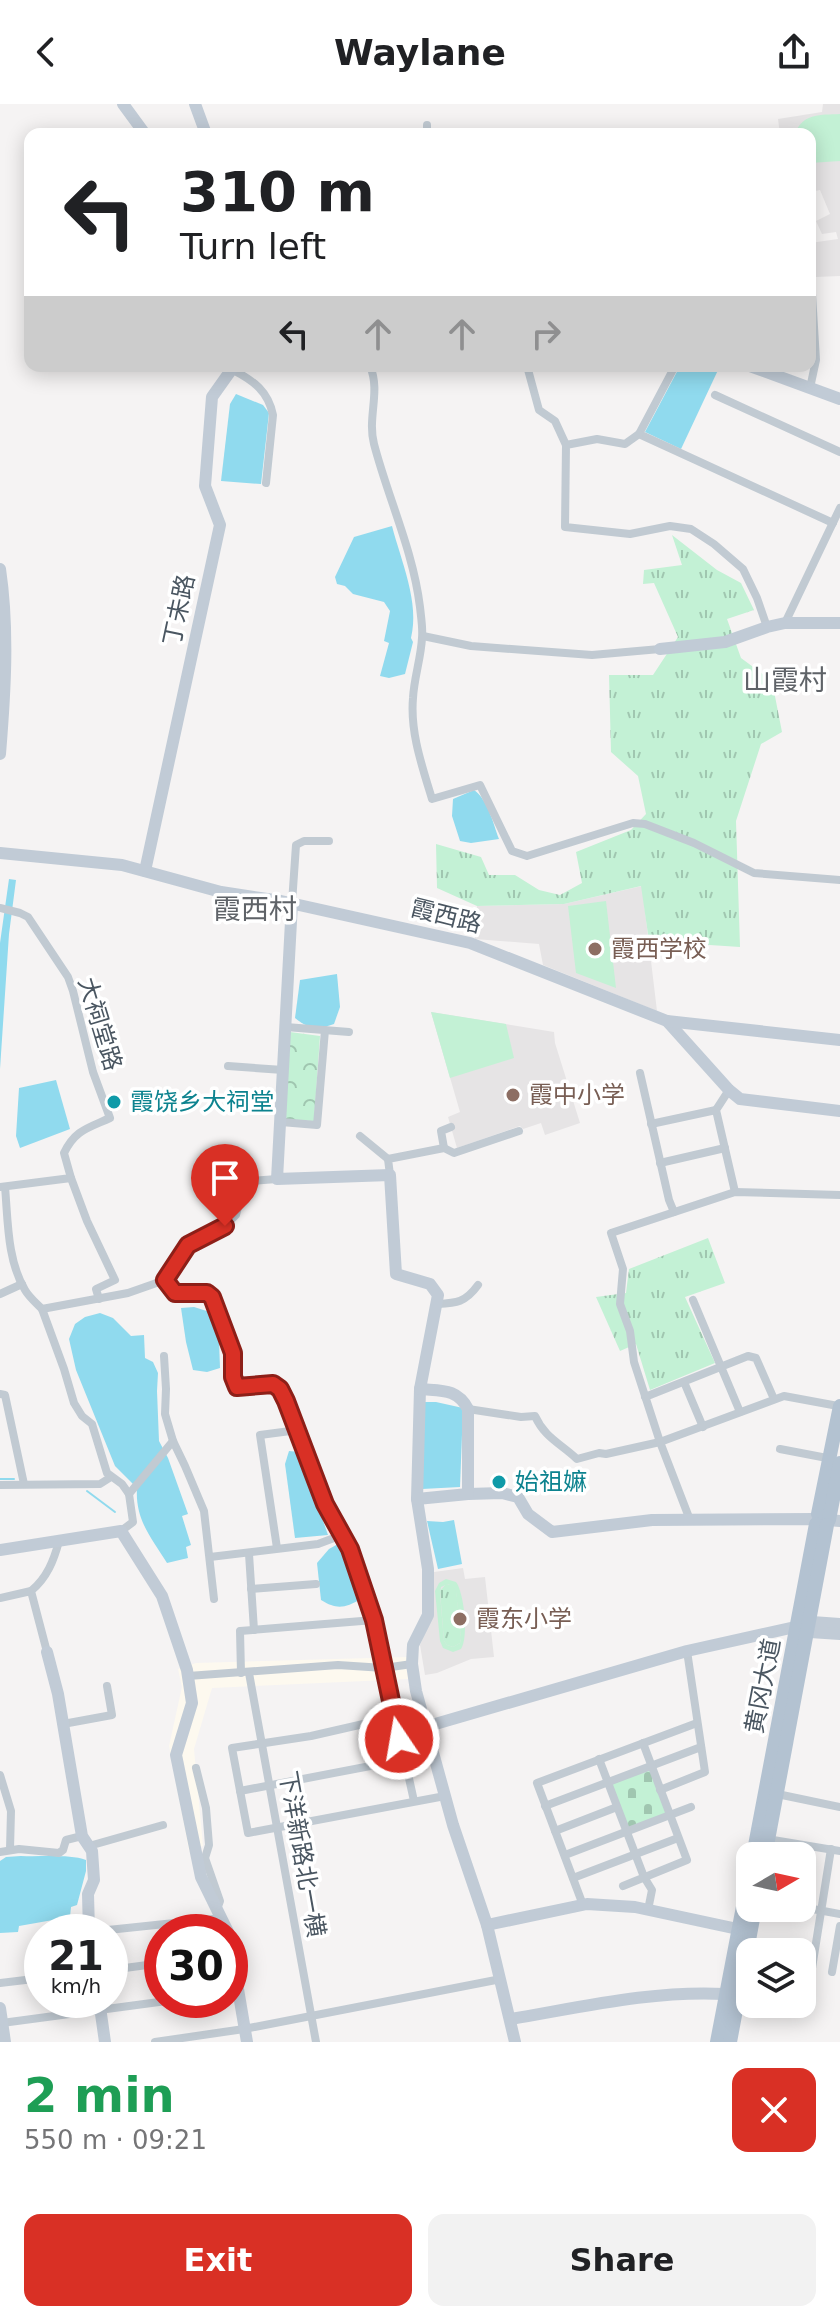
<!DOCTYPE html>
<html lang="en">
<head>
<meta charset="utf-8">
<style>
	:root { --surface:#fff; --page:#f2f2f2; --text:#202124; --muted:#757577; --accent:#d93025 }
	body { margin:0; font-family:"DejaVu Sans","Noto Sans SC",sans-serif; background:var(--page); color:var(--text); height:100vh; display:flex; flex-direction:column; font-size:30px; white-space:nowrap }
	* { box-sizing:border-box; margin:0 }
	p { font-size:26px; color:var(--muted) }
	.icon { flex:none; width:44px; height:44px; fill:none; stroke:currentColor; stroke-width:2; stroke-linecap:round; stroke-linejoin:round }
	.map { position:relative; height:1938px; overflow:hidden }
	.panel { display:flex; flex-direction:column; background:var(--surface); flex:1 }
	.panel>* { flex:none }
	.banner { position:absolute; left:24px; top:24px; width:792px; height:244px; border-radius:16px; box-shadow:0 4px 20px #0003; background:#fff; color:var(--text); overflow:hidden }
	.needle { width:52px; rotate:81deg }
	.buttons { position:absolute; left:736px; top:1738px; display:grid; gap:16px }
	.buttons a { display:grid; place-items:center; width:80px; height:80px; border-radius:16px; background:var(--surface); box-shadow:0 4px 20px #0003; font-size:40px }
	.speed { position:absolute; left:24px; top:1810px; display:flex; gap:16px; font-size:40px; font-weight:700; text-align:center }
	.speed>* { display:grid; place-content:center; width:104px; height:104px; border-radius:50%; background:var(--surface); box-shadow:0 4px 20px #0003; line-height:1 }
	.speed small { font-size:20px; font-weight:400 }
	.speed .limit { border:12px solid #d22; background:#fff; color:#111 }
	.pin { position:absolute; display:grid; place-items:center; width:68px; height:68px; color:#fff; margin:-82px -34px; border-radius:50% 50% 50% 0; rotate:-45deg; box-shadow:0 0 8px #0007 }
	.pin .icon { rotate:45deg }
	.me { position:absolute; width:88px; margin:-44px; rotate:348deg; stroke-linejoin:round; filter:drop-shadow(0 0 6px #0008) }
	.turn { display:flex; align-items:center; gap:28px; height:168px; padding:0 24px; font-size:36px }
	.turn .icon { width:104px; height:104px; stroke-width:2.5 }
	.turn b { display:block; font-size:56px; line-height:68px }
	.lanes { display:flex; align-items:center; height:76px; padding:0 24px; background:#0003; justify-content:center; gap:40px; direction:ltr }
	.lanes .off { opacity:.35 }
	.round { display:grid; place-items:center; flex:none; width:84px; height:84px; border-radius:16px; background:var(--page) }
	.overview { display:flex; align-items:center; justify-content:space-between; height:136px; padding:0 24px }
	h1 { font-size:48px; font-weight:700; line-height:60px; color:#1e9e55 }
	.primary-button { display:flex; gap:16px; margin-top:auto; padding:16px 24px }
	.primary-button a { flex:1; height:92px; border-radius:16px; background:var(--accent); color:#fff; font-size:32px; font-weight:700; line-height:92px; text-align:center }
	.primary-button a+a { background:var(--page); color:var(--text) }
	header { display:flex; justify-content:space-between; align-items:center; height:104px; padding:0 24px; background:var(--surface); font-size:36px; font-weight:700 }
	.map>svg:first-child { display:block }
	.commercial { fill:#fdf9ef }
	.education { fill:#e6e4e5 }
	.grass { fill:url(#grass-tufts) }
	.cemetery { fill:url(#cemetery-stones) }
	.park { fill:url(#park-crowns) }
	.pitch { fill:#c3f1d5; fill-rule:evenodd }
	.water { fill:#90daee }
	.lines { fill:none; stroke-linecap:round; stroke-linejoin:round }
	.stream { stroke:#90daee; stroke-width:2 }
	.street { stroke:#c1cad2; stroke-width:8 }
	.secondary { stroke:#c1cbd6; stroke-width:12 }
	.primary { stroke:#b3c2d1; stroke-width:14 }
	.route-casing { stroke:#8d1f18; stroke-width:20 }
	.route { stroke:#d93025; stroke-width:14 }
	.education-dot { fill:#8d6e63; stroke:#fff; stroke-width:3 }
	.culture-dot { fill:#0f9aa8; stroke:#fff; stroke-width:3 }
	.labels { text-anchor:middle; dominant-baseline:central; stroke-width:7; stroke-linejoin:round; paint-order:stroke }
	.street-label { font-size:24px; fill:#4a5661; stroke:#fff }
	.education-label { font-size:24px; fill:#785e54; stroke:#fff; text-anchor:start }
	.culture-label { font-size:24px; fill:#0d838f; stroke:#fff; text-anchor:start }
	.quarter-label { font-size:28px; fill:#5f6368; stroke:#fff }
</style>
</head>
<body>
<header><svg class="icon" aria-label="back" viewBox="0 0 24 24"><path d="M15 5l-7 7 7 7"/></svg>Waylane<svg class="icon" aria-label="share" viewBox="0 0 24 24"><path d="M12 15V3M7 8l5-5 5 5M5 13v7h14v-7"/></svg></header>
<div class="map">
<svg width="840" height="1938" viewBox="0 0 840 1938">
	<defs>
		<pattern id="grass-tufts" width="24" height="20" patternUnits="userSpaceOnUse" patternTransform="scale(2)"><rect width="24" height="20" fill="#c3f1d5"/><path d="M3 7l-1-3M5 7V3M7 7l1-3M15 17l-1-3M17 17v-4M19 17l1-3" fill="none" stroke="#a0c6b0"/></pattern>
		<pattern id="cemetery-stones" width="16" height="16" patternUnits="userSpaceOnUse" patternTransform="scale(2)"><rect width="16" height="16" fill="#c3f1d5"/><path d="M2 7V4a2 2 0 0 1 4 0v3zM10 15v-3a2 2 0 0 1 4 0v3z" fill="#a0c6b0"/></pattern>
		<pattern id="park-crowns" width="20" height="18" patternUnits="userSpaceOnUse" patternTransform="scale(2)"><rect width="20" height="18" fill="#c3f1d5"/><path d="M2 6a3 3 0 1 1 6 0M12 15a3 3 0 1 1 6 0" fill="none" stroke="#a0c6b0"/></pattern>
	</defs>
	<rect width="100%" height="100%" fill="#f5f3f3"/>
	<!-- commercial -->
	<path class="commercial" d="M 408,1553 L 409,1575 L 212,1584 L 194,1645 L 203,1742 L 189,1747 L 169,1642 L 182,1583 L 178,1565 L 196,1559 Z"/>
	<!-- education -->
	<g class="education">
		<path d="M 823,0 L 840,0 L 840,172 L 816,173 L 816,179 L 810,179 L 810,139 L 838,135 L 836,128 L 822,130 L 816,117 L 830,110 L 820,86 L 815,87 L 810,75 L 810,30 L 780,30 L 778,15 L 822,8 Z"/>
		<path d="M 642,782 L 657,907 L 543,861 L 539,840 L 475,835 L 477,802 L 564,800 Z"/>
		<path d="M 431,908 L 554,928 L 555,939 L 580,1019 L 545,1031 L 541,1019 L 523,1025 L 520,1022 L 457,1044 L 448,1013 L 460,1008 Z"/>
		<path d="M 463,1464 L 465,1475 L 485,1473 L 494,1553 L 471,1555 L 437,1569 L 425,1571 L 420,1541 L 433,1510 L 434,1468 Z"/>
	</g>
	<!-- grass -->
	<g class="grass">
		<path d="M 672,431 L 717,466 L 741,479 L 754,506 L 727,515 L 741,554 L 772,577 L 782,628 L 761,640 L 736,717 L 740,843 L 649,837 L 641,782 L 564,800 L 477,802 L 437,784 L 436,740 L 481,753 L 489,771 L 515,771 L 539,786 L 560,791 L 582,779 L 576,748 L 631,726 L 646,710 L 638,672 L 611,648 L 609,571 L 653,571 L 678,533 L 654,479 L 643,480 L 644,466 L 682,461 Z"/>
		<path d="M 708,1134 L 725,1179 L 685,1193 L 715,1259 L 650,1286 L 636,1240 L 620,1247 L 596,1193 L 626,1189 L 629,1165 Z"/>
		<path d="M 446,1480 L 453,1481 L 456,1485 L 461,1534 L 460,1539 L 453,1543 L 447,1541 L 444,1537 L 440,1487 Z"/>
	</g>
	<!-- cemetery -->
	<path class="cemetery" d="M 651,1661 L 669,1711 L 627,1727 L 608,1678 Z"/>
	<!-- park -->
	<path class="park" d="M 290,928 L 320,932 L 314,1017 L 284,1016 Z"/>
	<!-- pitch -->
	<g class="pitch">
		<path d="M 840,10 L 840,57 L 810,59 L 810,30 L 795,30 C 802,9 821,11 840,10 Z"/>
		<path d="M 606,797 L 616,884 L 576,869 L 568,802 Z"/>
		<path d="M 431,908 L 506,920 L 514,954 L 450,974 Z"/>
		<path d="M 446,1475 L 456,1478 C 464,1488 469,1534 461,1545 L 453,1548 L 443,1544 L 440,1537 L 435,1487 L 439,1479 ZM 448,1480 L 454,1483 L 456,1488 L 461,1534 L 460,1539 L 453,1543 L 447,1541 L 444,1537 L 440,1490 L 441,1483 Z"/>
	</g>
	<!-- water -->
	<g class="water">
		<path d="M 680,262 L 714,262 L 719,264 L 681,345 L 645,328 Z"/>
		<path d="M 236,290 L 263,301 L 269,309 L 261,380 L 221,377 L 230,300 Z"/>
		<path d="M 392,422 C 401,457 420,499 411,534 L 413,538 L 405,570 L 389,574 L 380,572 L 389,539 L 384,537 L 390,507 L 384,498 L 353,490 L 345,482 L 337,480 L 335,473 L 354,433 Z"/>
		<path d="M 474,686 C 488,696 493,719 499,735 L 471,739 L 460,737 L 452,712 L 453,695 Z"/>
		<path d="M 9,775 L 16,776 L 9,830 L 0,965 L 0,839 Z"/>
		<path d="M 337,870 L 340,903 L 334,920 C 318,926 308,925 295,914 L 300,876 Z"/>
		<path d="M 56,976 L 70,1025 L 20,1044 L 16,1032 L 19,984 Z"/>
		<path d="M 194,1203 L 213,1209 L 219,1236 L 220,1264 L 207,1268 L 193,1266 L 186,1238 L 181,1204 Z"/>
		<path d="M 100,1209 L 113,1214 L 131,1232 L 144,1231 L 145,1254 L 153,1258 L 158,1269 L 157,1287 L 159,1337 L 168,1354 L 188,1410 L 182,1412 L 191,1441 L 186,1443 L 188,1454 L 167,1459 C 151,1433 135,1416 137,1384 L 115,1362 L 76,1266 L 69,1235 L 75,1220 L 85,1213 Z"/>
		<path d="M 425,1298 L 436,1298 L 463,1304 L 460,1383 L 422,1385 Z"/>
		<path d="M 289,1347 L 299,1348 L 328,1431 L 295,1434 L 285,1360 Z"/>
		<path d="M 454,1416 L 462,1460 L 438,1465 L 427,1417 L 443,1418 Z"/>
		<path d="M 338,1440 L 343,1443 L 361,1495 C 345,1504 337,1506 321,1496 L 317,1459 L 329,1445 Z"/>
		<path d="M 21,1752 C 41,1753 69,1750 86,1756 L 86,1767 L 77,1801 L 71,1803 L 70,1813 L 19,1822 L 18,1828 L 0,1829 L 0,1757 L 6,1753 Z"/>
	</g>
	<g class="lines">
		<!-- stream -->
		<g class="stream">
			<path d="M 0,1375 L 14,1375"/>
			<path d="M 87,1387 L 115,1408"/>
		</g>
		<!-- street -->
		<g class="street">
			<path d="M 427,21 L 427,30"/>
			<path d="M 370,262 C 381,288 367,313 374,340 C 388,394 413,446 420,503 C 421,513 423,524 422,534 C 421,554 414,574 413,594 C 410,628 422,662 432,695 L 480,681 L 512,747 L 527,752 L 633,719 L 645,720 L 694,739 L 754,769 L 840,776"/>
			<path d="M 527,262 L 539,306 L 555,317 L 566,341"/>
			<path d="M 675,262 L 639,330 L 833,419"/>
			<path d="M 233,266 C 254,277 268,287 273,311 L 266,379"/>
			<path d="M 810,284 L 816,256 L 811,173"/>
			<path d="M 715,291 L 840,348"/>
			<path d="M 639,330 L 625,340 L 597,335 L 566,341 L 565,423 L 630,430 L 670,422 L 691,425 L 714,440 L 743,465 L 757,494 L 767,523"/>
			<path d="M 785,519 L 840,404"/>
			<path d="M 423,532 L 471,542 L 592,551 L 660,545"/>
			<path d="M 292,799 L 296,741 L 304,737 L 329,737"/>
			<path d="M 0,804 L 20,809 L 28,813 L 68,873 L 73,887 L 93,968 L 110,1014 C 88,1024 75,1026 64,1049 L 71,1074 L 0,1083"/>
			<path d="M 286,923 L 349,928"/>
			<path d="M 228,962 L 283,966"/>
			<path d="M 640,969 L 669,1096 L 674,1108"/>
			<path d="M 729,986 L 716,1006 L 735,1088"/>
			<path d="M 281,1018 L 317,1021 L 325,926"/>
			<path d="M 651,1020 L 716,1006"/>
			<path d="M 360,1032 L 388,1055"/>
			<path d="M 444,1044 L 441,1027 L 451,1023"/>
			<path d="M 660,1059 L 725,1044"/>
			<path d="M 390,1071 L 388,1055 L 444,1044 L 454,1049 L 519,1027"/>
			<path d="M 71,1074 L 87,1117 L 115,1176 L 96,1185 L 99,1195"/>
			<path d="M 5,1083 C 8,1116 7,1156 25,1186 C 29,1193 36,1199 42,1205 L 128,1189 L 165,1176 L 188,1141 L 209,1132 L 228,1119 L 236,1111 L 242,1087 L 252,1077 L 277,1075"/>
			<path d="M 165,1176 L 175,1189 L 207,1189 L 212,1193 L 233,1249 L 233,1273 L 237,1283 C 261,1281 274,1273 286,1297 L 325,1400 L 350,1445 L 374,1516 L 414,1697"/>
			<path d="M 0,1190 L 22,1180"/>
			<path d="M 693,1196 L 740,1308"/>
			<path d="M 436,1200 C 456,1199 465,1199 478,1181"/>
			<path d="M 42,1205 L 64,1265 L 74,1299 L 82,1312 L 92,1320 L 107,1369 L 122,1380 L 129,1390 L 133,1418 L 121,1427"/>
			<path d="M 164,1252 L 166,1285 L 165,1310 L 173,1337 L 185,1362 L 204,1407 L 214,1495"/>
			<path d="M 684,1278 L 703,1323"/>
			<path d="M 0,1290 L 5,1291 L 24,1380"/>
			<path d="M 645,1293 L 748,1252 L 756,1254 L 774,1295"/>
			<path d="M 468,1305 L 521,1313 L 535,1312 C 545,1334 560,1339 577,1355 L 599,1349 L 606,1350 L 660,1338 L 784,1292 L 838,1302"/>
			<path d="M 780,1345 L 827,1354"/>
			<path d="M 0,1381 L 100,1380 L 111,1373"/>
			<path d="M 129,1390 L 173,1337"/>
			<path d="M 690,1416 L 660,1338 L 634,1258 L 630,1227 L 620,1200 L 623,1165 L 611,1129 L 735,1088 L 840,1091"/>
			<path d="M 277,1444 L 260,1331 L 298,1326"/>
			<path d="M 249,1450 L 254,1526"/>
			<path d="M 210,1453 L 318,1440 L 342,1431"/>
			<path d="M 251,1485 L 316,1480"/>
			<path d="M 0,1494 L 31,1487"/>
			<path d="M 47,1548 L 31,1487 C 47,1474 54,1456 59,1437"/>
			<path d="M 241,1569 L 240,1527 L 374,1516"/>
			<path d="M 249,1569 L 316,1938"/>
			<path d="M 188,1572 L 338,1561 L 384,1564 L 412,1560"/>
			<path d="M 394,1613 L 311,1632 L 232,1644 L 248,1729 L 445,1692"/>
			<path d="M 63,1620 L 112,1611 L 107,1582"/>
			<path d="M 599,1655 L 644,1773 L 652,1786 L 648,1806"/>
			<path d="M 196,1664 L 206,1704 L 209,1741 L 205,1754 L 220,1797 L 217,1805"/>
			<path d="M 0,1671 L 11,1707 L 10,1745"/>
			<path d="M 660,1686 L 705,1668 L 687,1547"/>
			<path d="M 240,1687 L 433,1650"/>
			<path d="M 782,1691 L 840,1703"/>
			<path d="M 545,1702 L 701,1643"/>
			<path d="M 555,1727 L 617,1703"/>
			<path d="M 773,1736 L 840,1747"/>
			<path d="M 89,1742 L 163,1721"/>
			<path d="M 0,1748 L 19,1745 L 59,1749 L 63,1746 L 66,1736 L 82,1732"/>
			<path d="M 565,1751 L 691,1703"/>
			<path d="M 573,1774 L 678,1734"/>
			<path d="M 623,1782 L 687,1756 L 643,1639"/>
			<path d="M 583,1801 L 537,1679 L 697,1619"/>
			<path d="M 802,1803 L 840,1810"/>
			<path d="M 89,1828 L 222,1814"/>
			<path d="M 812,1864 L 831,1745"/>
			<path d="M 110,1866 L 162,1859"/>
			<path d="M 832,1868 L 840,1822"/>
			<path d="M 0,1879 L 42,1874"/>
			<path d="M 2,1919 L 174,1896"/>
			<path d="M 155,1938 L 244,1925 L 501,1875"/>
		</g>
		<!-- secondary -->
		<g class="secondary">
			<path d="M 123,0 L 145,30"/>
			<path d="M 195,0 L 206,30"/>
			<path d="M 750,262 L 840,295"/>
			<path d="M 0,465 C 9,526 5,589 0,650"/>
			<path d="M 660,545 L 725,538 L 767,523 L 785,519 L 840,519"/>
			<path d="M 0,749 L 122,761 L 221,788 L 281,797 L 470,839 L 667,917 L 729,986 L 740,995 L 840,1007"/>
			<path d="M 145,767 L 220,421 L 205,382 L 212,293 L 234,262"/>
			<path d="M 292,799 L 277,1075 L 390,1071 L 396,1170 L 430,1180 L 438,1191 L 420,1285 L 417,1395 L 428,1465 L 428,1511 L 413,1541 L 412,1560 L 416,1587 L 453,1721 L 487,1821 L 515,1938"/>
			<path d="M 667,917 L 840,936"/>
			<path d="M 420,1285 C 441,1287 457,1284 468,1305 L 468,1390 L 502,1389 L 518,1393 L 528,1410 L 552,1428 L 652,1416 L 816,1415 L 840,1417"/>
			<path d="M 417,1395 L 468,1390"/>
			<path d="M 0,1446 L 121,1427 L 162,1492 L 187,1566 L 192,1599 L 176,1651 L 201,1773 L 228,1828"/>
			<path d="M 812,1518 L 840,1520"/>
			<path d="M 810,1528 L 840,1530"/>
			<path d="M 47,1548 L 58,1590 L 82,1732 L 92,1747 L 94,1776 L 88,1790 L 89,1828"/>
			<path d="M 425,1623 L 687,1547 L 795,1523"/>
			<path d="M 487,1821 L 587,1800 L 635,1803 L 733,1824"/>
			<path d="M 230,1838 L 247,1938"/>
			<path d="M 99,1896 L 105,1938"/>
			<path d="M 0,1904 L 5,1938"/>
			<path d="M 511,1915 C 582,1903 654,1886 725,1890"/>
		</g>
		<!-- primary -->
		<g class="primary">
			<path d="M 818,1410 L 840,1302"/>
			<path d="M 829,1416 L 840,1359"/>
			<path d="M 753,1752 L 816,1420"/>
			<path d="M 765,1752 L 827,1421"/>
			<path d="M 717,1938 L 750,1766"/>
			<path d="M 730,1938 L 755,1804"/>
		</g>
	</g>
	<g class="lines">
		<!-- route casing -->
		<g class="route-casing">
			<path id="route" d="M 225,1122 L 188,1141 L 165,1176 L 175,1189 L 207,1189 L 212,1193 L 233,1249 L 233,1273 L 237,1283 L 273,1280 L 280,1285 L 286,1297 L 325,1400 L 350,1445 L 374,1516 L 399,1635"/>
		</g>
		<!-- route -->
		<use href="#route" class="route"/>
	</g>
	<!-- markers -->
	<g class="education-dot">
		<circle cx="595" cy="845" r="8"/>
		<circle cx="513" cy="991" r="8"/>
		<circle cx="460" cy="1515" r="8"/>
	</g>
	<g class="culture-dot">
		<circle cx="114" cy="998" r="8"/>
		<circle cx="499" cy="1378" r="8"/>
	</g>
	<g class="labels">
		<!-- street labels -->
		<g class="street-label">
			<text transform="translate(179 506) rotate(-78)">丁未路</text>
			<text transform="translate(446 812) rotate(14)">霞西路</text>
			<text transform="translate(100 920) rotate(73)">大祠堂路</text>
			<text transform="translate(763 1582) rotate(-79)">黄冈大道</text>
			<text transform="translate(302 1750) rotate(80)">下洋新路北一横</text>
		</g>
		<!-- education labels -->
		<g class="education-label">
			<text x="611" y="845">霞西学校</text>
			<text x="529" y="991">霞中小学</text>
			<text x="476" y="1515">霞东小学</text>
		</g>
		<!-- culture labels -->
		<g class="culture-label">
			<text x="130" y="998">霞饶乡大祠堂</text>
			<text x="515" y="1378">始祖嫲</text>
		</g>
		<!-- quarter labels -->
		<g class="quarter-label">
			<text x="785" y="576">山霞村</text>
			<text x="255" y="805">霞西村</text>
		</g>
	</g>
</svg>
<div class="buttons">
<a><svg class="needle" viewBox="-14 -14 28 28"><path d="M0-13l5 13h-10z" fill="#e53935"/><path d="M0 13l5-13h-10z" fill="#757577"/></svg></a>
<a><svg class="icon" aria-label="layers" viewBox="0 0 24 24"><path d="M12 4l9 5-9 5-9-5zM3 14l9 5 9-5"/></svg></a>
</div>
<div class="speed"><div>21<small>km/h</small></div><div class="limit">30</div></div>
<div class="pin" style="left:225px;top:1122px;background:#d93025"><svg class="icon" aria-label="arrive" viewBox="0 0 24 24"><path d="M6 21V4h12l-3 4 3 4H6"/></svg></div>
<svg class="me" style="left:399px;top:1635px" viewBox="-20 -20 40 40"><circle r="17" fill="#d93025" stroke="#fff" stroke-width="3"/><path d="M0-11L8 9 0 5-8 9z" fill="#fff"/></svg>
<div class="banner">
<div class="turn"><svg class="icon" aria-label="left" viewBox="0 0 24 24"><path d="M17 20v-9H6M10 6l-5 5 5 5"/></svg><div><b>310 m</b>Turn left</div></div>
<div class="lanes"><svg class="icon" aria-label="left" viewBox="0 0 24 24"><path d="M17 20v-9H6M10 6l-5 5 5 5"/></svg><svg class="icon off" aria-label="ahead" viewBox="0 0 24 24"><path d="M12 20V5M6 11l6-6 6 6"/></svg><svg class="icon off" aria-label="ahead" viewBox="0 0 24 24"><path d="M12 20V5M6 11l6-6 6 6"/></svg><svg class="icon off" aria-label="right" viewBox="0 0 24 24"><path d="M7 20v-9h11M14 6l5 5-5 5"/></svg></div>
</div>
</div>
<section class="panel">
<div class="overview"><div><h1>2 min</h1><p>550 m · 09:21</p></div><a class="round" style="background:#d93025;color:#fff"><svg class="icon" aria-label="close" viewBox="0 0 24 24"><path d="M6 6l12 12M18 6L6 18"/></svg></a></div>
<div class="primary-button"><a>Exit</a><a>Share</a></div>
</section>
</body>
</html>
